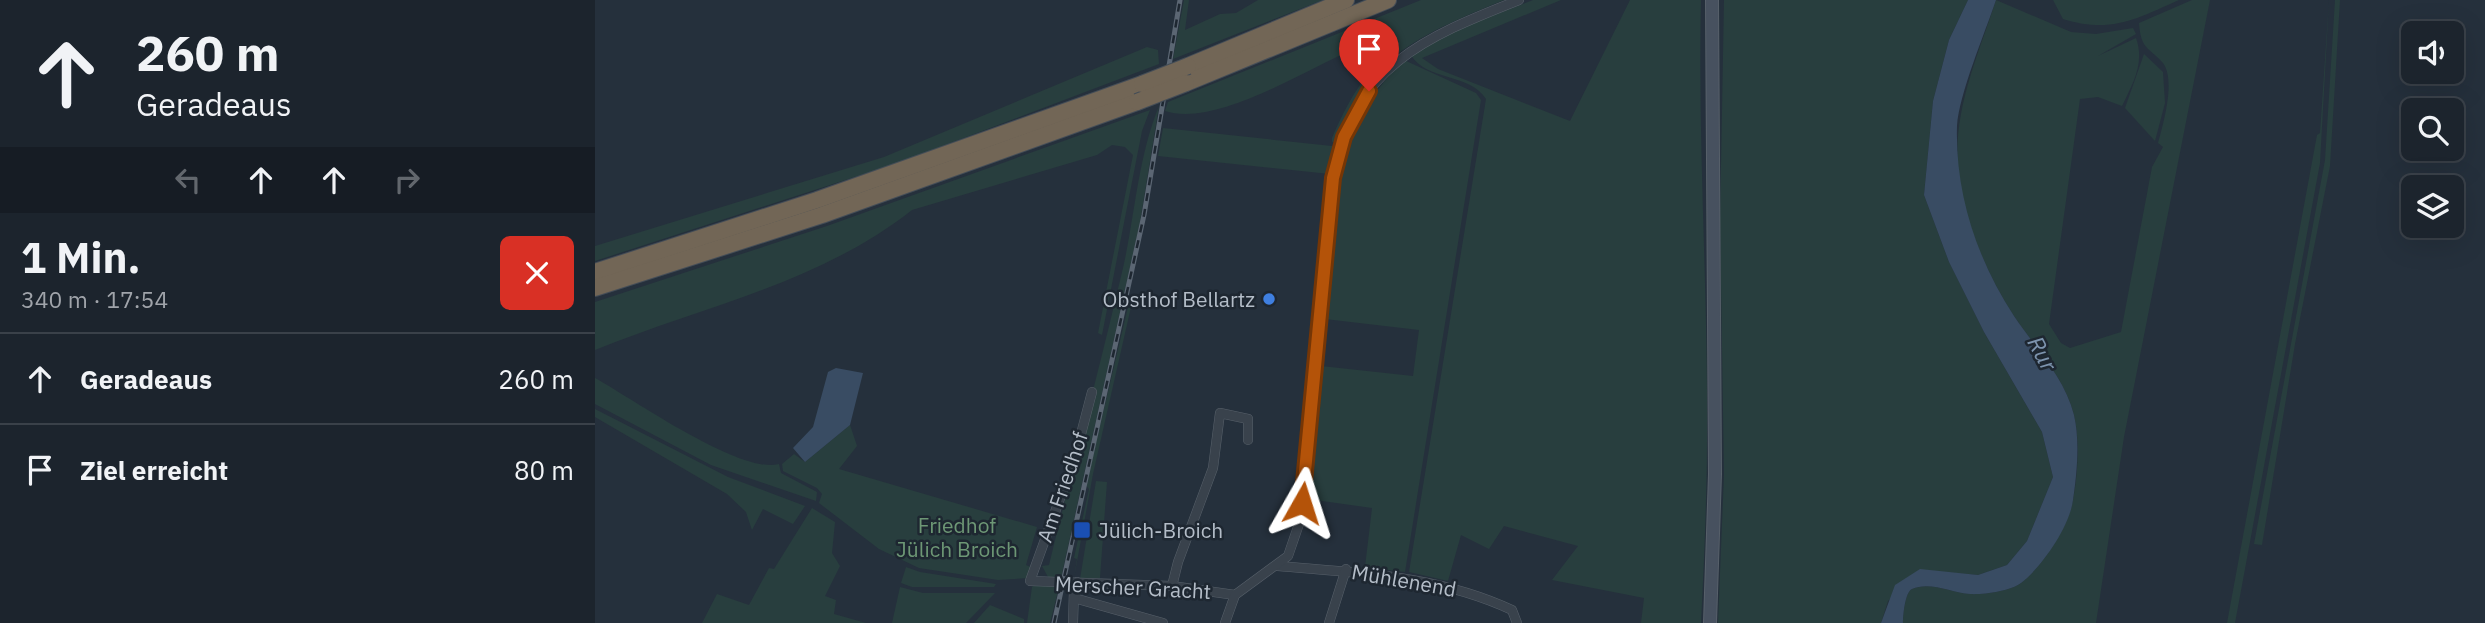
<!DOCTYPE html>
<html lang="de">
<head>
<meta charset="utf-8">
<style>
	:root { --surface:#1c242d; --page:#252c35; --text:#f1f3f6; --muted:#a0a4aa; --line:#3a4149 }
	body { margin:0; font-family:"IBM Plex Sans",sans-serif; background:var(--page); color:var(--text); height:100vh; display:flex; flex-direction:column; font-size:26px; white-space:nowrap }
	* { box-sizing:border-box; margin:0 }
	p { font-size:23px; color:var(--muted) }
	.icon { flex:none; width:38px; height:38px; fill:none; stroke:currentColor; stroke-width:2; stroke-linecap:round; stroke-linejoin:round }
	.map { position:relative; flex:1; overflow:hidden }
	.side { display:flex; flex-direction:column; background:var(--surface); width:595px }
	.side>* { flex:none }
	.top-card { background:#1c242d; color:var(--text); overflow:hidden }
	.fabs { position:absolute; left:1806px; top:21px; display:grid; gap:14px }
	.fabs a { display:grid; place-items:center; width:63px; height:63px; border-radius:10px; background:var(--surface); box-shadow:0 7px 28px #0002,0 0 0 2px var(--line); font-size:35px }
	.pin { position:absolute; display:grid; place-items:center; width:60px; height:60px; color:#fff; margin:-72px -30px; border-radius:50% 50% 50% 0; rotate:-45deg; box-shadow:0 0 7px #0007 }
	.pin .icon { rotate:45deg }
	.me { position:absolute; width:77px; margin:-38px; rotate:6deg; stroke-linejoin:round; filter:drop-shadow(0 0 5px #0008) }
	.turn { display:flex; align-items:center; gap:24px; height:147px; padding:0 21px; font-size:32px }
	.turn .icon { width:91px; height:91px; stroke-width:2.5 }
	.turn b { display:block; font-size:49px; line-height:60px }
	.lanes { display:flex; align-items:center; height:66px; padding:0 21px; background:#0003; justify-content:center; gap:35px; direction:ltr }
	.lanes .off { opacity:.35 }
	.round { display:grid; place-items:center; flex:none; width:74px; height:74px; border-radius:10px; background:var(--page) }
	.headline { display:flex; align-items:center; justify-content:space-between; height:119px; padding:0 21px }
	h1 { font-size:42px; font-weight:700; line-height:52px }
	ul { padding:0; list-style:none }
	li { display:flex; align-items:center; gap:21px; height:91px; padding:0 21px; border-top:2px solid var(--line) }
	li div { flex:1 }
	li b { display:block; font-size:26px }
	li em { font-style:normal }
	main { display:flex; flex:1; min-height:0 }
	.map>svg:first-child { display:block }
	.green { fill:#283e3e }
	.water { fill:#394c63 }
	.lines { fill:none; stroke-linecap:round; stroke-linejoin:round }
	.minor-casing { stroke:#57606a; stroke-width:10 }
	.secondary-casing { stroke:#57606a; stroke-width:14 }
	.motorway-casing { stroke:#444d57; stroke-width:18 }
	.minor { stroke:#39424c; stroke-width:9 }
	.secondary { stroke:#47515f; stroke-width:12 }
	.motorway { stroke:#726656; stroke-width:16 }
	.rail-casing { stroke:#5b6673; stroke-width:5 }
	.rail { stroke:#1e2731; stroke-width:2.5; stroke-dasharray:8; stroke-linecap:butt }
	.motorway-bridge-casing { stroke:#444d57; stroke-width:18; stroke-linecap:butt }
	.motorway-bridge { stroke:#726656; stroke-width:16 }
	.route-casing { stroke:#753606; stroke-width:18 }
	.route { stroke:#b45309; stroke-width:12 }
	.shop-dot { fill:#3f7fe0; stroke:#1e2731; stroke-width:2.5 }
	.transit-dot { fill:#1a4fb4; stroke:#1e2731; stroke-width:2.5 }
	.labels { text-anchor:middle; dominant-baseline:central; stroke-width:5; stroke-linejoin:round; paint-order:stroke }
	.poi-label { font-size:21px; fill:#b4bdc8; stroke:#1e2731; text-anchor:end }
	.street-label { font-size:21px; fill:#b4bdc8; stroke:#1e2731 }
	.park-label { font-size:21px; fill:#6d9775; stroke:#1e2731 }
	.water-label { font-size:23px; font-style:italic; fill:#7d94ae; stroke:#1e2731 }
</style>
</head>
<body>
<main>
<section class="side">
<div class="top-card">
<div class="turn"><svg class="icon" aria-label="ahead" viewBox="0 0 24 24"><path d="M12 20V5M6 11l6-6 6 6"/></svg><div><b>260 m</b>Geradeaus</div></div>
<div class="lanes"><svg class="icon off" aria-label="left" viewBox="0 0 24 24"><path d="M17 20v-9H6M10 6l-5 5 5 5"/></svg><svg class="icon" aria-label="ahead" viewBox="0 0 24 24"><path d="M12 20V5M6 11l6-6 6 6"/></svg><svg class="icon" aria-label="ahead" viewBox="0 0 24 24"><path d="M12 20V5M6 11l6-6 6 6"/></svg><svg class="icon off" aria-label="right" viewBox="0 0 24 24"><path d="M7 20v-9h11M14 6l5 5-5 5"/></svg></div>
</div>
<div class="headline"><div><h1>1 Min.</h1><p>340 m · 17:54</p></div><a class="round" style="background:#d93025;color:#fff"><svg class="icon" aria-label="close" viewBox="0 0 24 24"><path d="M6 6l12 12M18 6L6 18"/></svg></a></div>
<ul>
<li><svg class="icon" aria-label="ahead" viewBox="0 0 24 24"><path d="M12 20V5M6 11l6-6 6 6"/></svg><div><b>Geradeaus</b></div><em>260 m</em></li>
<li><svg class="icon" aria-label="arrive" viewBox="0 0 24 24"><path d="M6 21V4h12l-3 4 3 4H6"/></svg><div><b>Ziel erreicht</b></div><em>80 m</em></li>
</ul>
</section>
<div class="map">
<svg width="1890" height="623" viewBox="0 0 1890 623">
	<rect width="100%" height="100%" fill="#25303c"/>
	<!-- green -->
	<g class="green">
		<path d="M 589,0 L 594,0 L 590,30 L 625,14 L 641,13 L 663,0 L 728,0 L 578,59 Z"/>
		<path d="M 826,0 L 909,0 C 836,30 767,57 743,141 L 737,142 L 737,138 C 752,103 770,71 800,45 C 796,42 792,39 786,39 C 771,39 759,49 746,55 C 702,75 618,127 570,111 L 573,102 Z"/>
		<path d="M 938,0 L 966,0 L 827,58 L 843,69 L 975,121 L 1035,0 L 1106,0 C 1103,130 1111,259 1112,389 C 1113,467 1110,545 1106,623 L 1046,623 L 1049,598 L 957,580 L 983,546 L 909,526 L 894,549 L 866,535 L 853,581 L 814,572 L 891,99 C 875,73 831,81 816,55 L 858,31 Z"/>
		<path d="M 1129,0 L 1373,0 L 1354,40 L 1338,101 L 1329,195 L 1354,262 L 1389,332 L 1447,432 L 1458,477 L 1432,541 L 1412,565 L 1383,575 L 1325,570 L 1293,601 L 1286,623 L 1123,623 L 1129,474 L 1125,221 Z"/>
		<path d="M 1401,0 L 1476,32 L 1501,34 L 1538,28 L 1541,34 L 1503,56 L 1541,38 C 1550,63 1538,83 1527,106 L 1503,97 L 1485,99 L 1454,324 L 1466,343 L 1475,348 L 1526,332 L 1557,167 L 1568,147 L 1563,143 C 1568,125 1581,80 1568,63 C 1553,46 1546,50 1544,23 L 1597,0 L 1615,0 L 1529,437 L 1501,623 L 1308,623 C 1308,616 1310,592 1317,589 C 1335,581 1357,593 1375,594 C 1387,595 1416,591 1426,583 C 1447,567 1474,526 1478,500 C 1483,474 1485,440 1479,415 C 1470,378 1439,346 1419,316 C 1392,275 1367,217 1363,169 C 1358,109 1383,56 1401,0 Z"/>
		<path d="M 1458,0 L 1584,0 C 1541,19 1516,34 1468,19 Z"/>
		<path d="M 1734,0 L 1725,163 L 1640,623 L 1632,623 L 1722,135 L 1725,133 Z"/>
		<path d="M 1740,0 L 1745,0 L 1735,166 L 1700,344 L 1667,545 L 1659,544 L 1730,160 Z"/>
		<path d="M 552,47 L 563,50 L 564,64 L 300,164 L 0,261 L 0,246 L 289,157 Z"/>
		<path d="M 1549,54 L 1568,72 L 1570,103 L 1560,141 L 1530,108 Z"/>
		<path d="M 809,60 L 881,93 L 886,100 L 810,572 L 770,567 L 777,508 L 713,499 L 726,366 L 818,376 L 824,330 L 730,319 C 740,220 732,134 809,60 Z"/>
		<path d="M 564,106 L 545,222 L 466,578 L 453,577 L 447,566 L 454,565 C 478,466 505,367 528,268 C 540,215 543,157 564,106 Z"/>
		<path d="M 555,110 L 547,131 L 507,335 L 503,333 L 538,155 L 530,147 L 517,145 L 502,155 L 317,210 C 223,284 108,306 0,350 L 0,302 L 232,226 Z"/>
		<path d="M 568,128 L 737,146 L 742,151 L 735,174 L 563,156 Z"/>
		<path d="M 533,307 L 536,307 L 498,474 L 479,578 L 482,559 L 479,558 L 494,489 L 491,485 Z"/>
		<path d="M 0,378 C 38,399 146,475 184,464 L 186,473 L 222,492 L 221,501 L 116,465 L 0,404 Z"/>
		<path d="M 0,409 L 133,477 L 210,506 L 198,524 L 168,509 L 157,530 L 151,512 L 132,494 L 0,417 Z"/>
		<path d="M 255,425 L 262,446 L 244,469 L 442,527 L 431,565 L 438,568 L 434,578 L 403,580 L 324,568 L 284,549 L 224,503 L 227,494 L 222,488 L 188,471 L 187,464 L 199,454 L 210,462 Z"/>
		<path d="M 501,481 L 512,482 L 505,578 L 485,579 Z"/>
		<path d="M 217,508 L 240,522 L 237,553 L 245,566 L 230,596 L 241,600 L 239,614 L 271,623 L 107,623 L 122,594 L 154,605 L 174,568 L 179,569 Z"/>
		<path d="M 311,567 L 325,572 L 401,584 L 399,587 L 317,587 L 306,583 Z"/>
		<path d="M 441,584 L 464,587 L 455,623 L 432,623 L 437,587 Z"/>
		<path d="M 305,587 L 328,593 L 400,593 L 371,623 L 297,623 Z"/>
		<path d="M 395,605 L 429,619 L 429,623 L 379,623 Z"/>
	</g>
	<!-- water -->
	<g class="water">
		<path d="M 1373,0 L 1401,0 C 1390,33 1364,94 1362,126 C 1360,194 1382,259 1419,316 C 1439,346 1470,378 1479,415 C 1485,440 1482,474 1478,500 C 1475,526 1447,567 1426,583 C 1416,591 1387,595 1375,594 C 1357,593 1335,581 1317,589 C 1310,592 1308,616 1308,623 L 1286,623 L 1300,585 L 1325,569 L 1383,575 L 1412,565 L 1432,541 L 1458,477 L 1447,432 L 1389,332 L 1354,262 L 1329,195 L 1338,101 L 1354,40 Z"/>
		<path d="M 241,368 L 268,373 L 255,425 L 210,462 L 198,448 L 218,427 L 233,372 Z"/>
	</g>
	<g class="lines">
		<!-- minor casing -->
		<g class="minor-casing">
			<g id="minor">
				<path d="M 497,392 L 480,457 L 435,581 L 577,586 L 640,595"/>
				<path d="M 683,566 C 764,573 842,575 917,610 L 922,623"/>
				<path d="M 577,586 L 583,562 L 618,468 L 625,413 L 653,419 L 653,440"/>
				<path d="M 479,598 L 568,623"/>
				<path d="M 478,623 L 479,590 L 482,582"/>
				<path d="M 630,623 L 640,595 L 693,556 L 705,521 L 738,178 C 757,67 830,37 924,0"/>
				<path d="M 734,623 L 751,569"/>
			</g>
		</g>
		<!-- secondary casing -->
		<g class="secondary-casing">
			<path id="secondary" d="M 1115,623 L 1120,474 L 1117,0"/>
		</g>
		<!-- motorway casing -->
		<g class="motorway-casing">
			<g id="motorway">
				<path d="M 593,66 L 751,0"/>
				<path d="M 591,83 L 793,0"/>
				<path d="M 0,272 L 222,200 L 547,84"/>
				<path d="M 0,288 L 227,215 L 542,102"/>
			</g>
		</g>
		<!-- minor -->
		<use href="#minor" class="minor"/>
		<!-- secondary -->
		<use href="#secondary" class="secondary"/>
		<!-- motorway -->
		<use href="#motorway" class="motorway"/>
		<!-- rail casing -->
		<g class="rail-casing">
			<path id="rail" d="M 459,623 L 549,215 L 585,0"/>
		</g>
		<!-- rail -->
		<use href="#rail" class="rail"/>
		<!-- motorway-bridge casing -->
		<g class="motorway-bridge-casing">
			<g id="motorway-bridge">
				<path d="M 547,84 L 593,66"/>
				<path d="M 542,102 L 591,83"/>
			</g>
		</g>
		<!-- motorway-bridge -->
		<use href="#motorway-bridge" class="motorway-bridge"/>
	</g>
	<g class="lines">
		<!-- route casing -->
		<g class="route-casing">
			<path id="route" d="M 707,503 L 738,178 L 749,137 L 774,91"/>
		</g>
		<!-- route -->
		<use href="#route" class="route"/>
	</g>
	<!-- markers -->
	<circle class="shop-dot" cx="674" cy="299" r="7"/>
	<rect class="transit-dot" x="478" y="521" width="18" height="18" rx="3.5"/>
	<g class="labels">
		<!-- poi labels -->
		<g class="poi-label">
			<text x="660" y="299">Obsthof Bellartz</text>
			<text x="503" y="530" text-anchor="start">Jülich-Broich</text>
		</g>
		<!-- street labels -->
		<g class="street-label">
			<text transform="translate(467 487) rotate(-71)">Am Friedhof</text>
			<text transform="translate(809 580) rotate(10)">Mühlenend</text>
			<text transform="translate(538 587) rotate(3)">Merscher Gracht</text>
		</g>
		<!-- park labels -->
		<g class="park-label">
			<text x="362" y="525">Friedhof<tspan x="362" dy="24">Jülich Broich</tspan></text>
		</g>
		<!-- water labels -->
		<g class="water-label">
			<text transform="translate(1448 353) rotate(62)">Rur</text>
		</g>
	</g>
</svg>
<div class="fabs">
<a><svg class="icon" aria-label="sound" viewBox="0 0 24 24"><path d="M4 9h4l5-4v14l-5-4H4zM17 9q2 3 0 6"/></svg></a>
<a><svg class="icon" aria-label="search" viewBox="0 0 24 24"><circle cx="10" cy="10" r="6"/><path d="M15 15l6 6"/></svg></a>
<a><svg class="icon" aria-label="layers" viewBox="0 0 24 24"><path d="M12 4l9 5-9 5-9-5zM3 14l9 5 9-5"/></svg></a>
</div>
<div class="pin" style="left:774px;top:91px;background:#d93025"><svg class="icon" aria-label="arrive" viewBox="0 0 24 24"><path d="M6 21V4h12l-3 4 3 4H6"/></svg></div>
<svg class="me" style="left:707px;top:503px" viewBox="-20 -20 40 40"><path d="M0-17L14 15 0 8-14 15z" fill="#b45309" stroke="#fff" stroke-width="4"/></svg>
</div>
</main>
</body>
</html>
